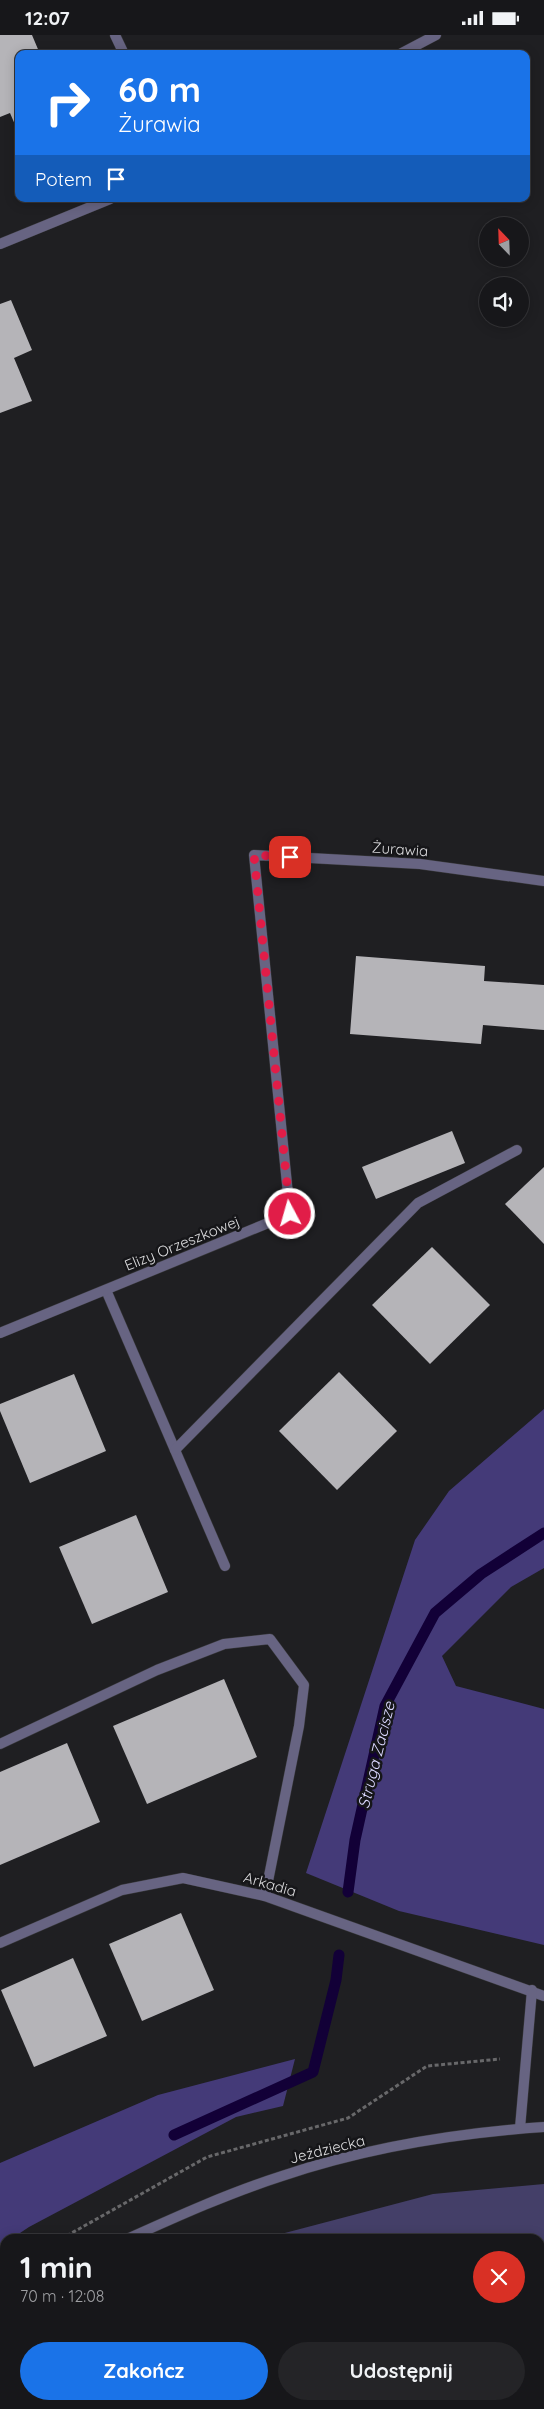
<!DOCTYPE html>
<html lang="pl">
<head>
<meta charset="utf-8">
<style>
	:root { --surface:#17171a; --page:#242427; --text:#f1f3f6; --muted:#9e9fa2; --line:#363639; --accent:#1a73e8 }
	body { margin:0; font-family:Quicksand,sans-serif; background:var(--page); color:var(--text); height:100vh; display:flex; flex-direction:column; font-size:19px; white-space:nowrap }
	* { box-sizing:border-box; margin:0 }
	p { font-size:16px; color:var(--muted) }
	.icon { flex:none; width:28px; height:28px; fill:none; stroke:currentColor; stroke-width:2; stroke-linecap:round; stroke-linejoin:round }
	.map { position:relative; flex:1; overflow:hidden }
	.sheet { position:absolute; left:0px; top:2199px; width:545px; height:176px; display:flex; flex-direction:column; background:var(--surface); border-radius:15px 15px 0 0; box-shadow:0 2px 12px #0003,0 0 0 1px var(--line) }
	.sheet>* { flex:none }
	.guide { position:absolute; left:15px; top:15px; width:515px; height:152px; border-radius:10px; box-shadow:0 2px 12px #0003,0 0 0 1px var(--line); background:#1a73e8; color:#fff; overflow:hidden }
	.needle { width:32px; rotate:337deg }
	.fabs { position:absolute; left:479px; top:182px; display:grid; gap:10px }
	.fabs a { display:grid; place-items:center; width:50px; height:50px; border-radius:50%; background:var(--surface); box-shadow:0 2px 12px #0003,0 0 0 1px var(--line); font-size:25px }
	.pin { position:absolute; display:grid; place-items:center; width:42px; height:42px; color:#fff; margin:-21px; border-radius:10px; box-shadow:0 2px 8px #0006 }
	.me { position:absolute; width:55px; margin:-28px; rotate:354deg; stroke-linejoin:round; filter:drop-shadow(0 0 4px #0008) }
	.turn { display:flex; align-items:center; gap:18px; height:105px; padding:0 20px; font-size:22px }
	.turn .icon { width:65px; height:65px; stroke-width:2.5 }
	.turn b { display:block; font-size:35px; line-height:42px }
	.then { display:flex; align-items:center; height:48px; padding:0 20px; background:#0003; gap:10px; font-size:19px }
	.round { display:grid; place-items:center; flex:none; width:52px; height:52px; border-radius:26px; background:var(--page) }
	.headline { display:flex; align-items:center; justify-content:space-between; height:85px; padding:0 20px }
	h1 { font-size:30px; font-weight:700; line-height:38px }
	.action { display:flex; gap:10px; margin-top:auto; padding:10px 20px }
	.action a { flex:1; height:58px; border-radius:30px; background:var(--accent); color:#fff; font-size:20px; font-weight:700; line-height:58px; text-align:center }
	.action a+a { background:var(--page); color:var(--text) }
	.status { display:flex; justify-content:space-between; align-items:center; height:35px; padding:0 25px; background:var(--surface); direction:ltr }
	.status svg { height:14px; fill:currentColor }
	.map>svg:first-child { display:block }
	.green { fill:#443f68 }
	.forest { fill:#443a78 }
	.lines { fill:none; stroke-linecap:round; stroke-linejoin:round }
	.stream { stroke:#120037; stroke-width:11 }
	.building { fill:#b5b4b8 }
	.service-casing { stroke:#39393c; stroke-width:11 }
	.minor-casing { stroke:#39393c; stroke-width:11 }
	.tertiary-casing { stroke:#39393c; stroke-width:11 }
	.path { stroke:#68686a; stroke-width:3; stroke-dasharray:4 2.5; stroke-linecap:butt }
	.service { stroke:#676482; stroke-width:10 }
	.minor { stroke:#676482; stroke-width:10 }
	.tertiary { stroke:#676482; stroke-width:10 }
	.route { stroke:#e11d48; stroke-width:9; stroke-dasharray:0 16.2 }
	.labels { text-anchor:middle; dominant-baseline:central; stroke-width:5; stroke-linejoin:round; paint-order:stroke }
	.street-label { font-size:15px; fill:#dbdbdd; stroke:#161619 }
	.water-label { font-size:16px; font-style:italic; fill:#dad7fe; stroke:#161619 }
</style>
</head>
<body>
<div class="status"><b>12:07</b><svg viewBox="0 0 49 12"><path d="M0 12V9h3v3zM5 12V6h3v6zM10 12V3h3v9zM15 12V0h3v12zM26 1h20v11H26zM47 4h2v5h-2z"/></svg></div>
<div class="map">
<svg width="544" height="2374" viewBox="0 0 544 2374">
	<rect width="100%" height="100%" fill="#1f1f22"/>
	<!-- green -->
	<path class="green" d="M 544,2149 L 544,2374 L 0,2374 L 0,2323 L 5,2320 L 5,2370 L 540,2370 L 540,2204 L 262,2204 L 433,2159 Z"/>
	<!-- forest -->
	<g class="forest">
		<path d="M 544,1374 L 544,1533 L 511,1552 L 442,1621 L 456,1651 L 544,1674 L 544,1910 L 399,1876 L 306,1838 L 415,1505 L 449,1456 Z"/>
		<path d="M 295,2024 L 283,2071 L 236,2082 L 29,2192 L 11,2204 L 5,2204 L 5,2208 L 0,2212 L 0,2128 L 158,2060 Z"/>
		<path d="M 31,2370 L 390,2370 L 386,2374 L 25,2374 Z"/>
	</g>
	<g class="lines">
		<!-- stream -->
		<g class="stream">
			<path d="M 348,1857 L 355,1805 L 385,1671 L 435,1578 L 481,1539 L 544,1498"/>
			<path d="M 174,2100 L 313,2037 L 336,1945 L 339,1920"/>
			<path d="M 148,2374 L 148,2370"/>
		</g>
	</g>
	<!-- building -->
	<g class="building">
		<path d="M 0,0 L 32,0 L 40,19 L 19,19 L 19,99 L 10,78 L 0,82 Z"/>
		<path d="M 11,265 L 32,315 L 14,323 L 32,366 L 0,378 L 0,269 Z"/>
		<path d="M 356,921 L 485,931 L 484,946 L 544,950 L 544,995 L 483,990 L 481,1009 L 350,999 Z"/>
		<path d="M 452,1096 L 465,1128 L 376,1164 L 362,1132 Z"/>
		<path d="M 544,1132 L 544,1209 L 505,1169 Z"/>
		<path d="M 432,1212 L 490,1270 L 430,1329 L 372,1270 Z"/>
		<path d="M 339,1337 L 397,1396 L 337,1455 L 279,1396 Z"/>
		<path d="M 74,1339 L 106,1416 L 30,1448 L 0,1376 L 0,1369 Z"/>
		<path d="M 136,1480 L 168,1557 L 92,1589 L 59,1512 Z"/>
		<path d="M 224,1644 L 257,1722 L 147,1769 L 113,1691 Z"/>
		<path d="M 67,1708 L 100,1787 L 0,1830 L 0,1737 Z"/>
		<path d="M 181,1878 L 214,1955 L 142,1986 L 109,1909 Z"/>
		<path d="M 73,1923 L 107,2001 L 34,2032 L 1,1955 Z"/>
	</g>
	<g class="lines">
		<!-- service casing -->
		<g class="service-casing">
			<g id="service">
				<path d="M 106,1255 L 225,1531"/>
				<path d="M 175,1415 L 418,1168 L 517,1115"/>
			</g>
		</g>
		<!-- minor casing -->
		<g class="minor-casing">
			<g id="minor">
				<path d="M 115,0 L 124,19"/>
				<path d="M 400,19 L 436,0"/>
				<path d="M 0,209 L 110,164"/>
				<path d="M 0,1298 L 290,1179 L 254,820 L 420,829 L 544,846"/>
				<path d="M 0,1709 L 157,1635 L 224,1609 L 270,1604 L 304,1650 L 299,1691 L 265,1861"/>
				<path d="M 0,1908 L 122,1855 L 183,1843 L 265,1861 L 544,1961"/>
				<path d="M 520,2093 L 532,1955"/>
			</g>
		</g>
		<!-- tertiary casing -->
		<g class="tertiary-casing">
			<g id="tertiary">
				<path d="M 127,2204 C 178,2181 229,2158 282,2141 C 365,2113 457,2098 544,2092"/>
				<path d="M 0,2279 L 5,2276"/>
			</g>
		</g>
		<!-- path -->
		<g class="path">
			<path d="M 61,2204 L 207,2122 L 348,2083 L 427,2031 L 500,2024"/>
			<path d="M 0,2238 L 5,2235"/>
		</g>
		<!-- service -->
		<use href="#service" class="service"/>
		<!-- minor -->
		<use href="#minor" class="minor"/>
		<!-- tertiary -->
		<use href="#tertiary" class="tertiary"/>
	</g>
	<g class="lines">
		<!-- route -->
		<path class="route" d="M 290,1179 L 254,820 L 290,822"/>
	</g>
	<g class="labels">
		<!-- street labels -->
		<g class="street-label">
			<text transform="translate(400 814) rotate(4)">Żurawia</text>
			<text transform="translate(182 1208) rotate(-22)">Elizy Orzeszkowej</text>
			<text transform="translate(270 1849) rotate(16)">Arkadia</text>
			<text transform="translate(327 2114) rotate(-14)">Jeździecka</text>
		</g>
		<!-- water labels -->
		<g class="water-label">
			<text transform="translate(376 1720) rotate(-76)">Struga Zacisze</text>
		</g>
	</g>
</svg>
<div class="fabs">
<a><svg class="needle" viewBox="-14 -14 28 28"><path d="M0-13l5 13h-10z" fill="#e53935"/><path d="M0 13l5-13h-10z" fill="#9e9fa2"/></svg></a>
<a><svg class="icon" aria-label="sound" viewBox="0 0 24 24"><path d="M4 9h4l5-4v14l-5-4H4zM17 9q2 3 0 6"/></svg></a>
</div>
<div class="pin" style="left:290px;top:822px;background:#d93025"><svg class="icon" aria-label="arrive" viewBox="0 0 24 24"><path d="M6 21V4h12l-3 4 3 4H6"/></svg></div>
<svg class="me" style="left:290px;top:1179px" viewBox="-20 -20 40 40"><circle r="17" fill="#e11d48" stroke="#fff" stroke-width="3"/><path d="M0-11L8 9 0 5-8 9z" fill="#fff"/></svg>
<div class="guide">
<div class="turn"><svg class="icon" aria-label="right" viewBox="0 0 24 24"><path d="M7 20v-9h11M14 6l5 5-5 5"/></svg><div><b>60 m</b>Żurawia</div></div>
<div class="then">Potem<svg class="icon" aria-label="arrive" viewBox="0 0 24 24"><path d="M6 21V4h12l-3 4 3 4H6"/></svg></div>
</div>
<section class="sheet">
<div class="headline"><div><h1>1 min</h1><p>70 m · 12:08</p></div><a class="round" style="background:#d93025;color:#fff"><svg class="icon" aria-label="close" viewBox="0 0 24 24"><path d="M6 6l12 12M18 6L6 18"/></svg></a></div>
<div class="action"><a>Zakończ</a><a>Udostępnij</a></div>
</section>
</div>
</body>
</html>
